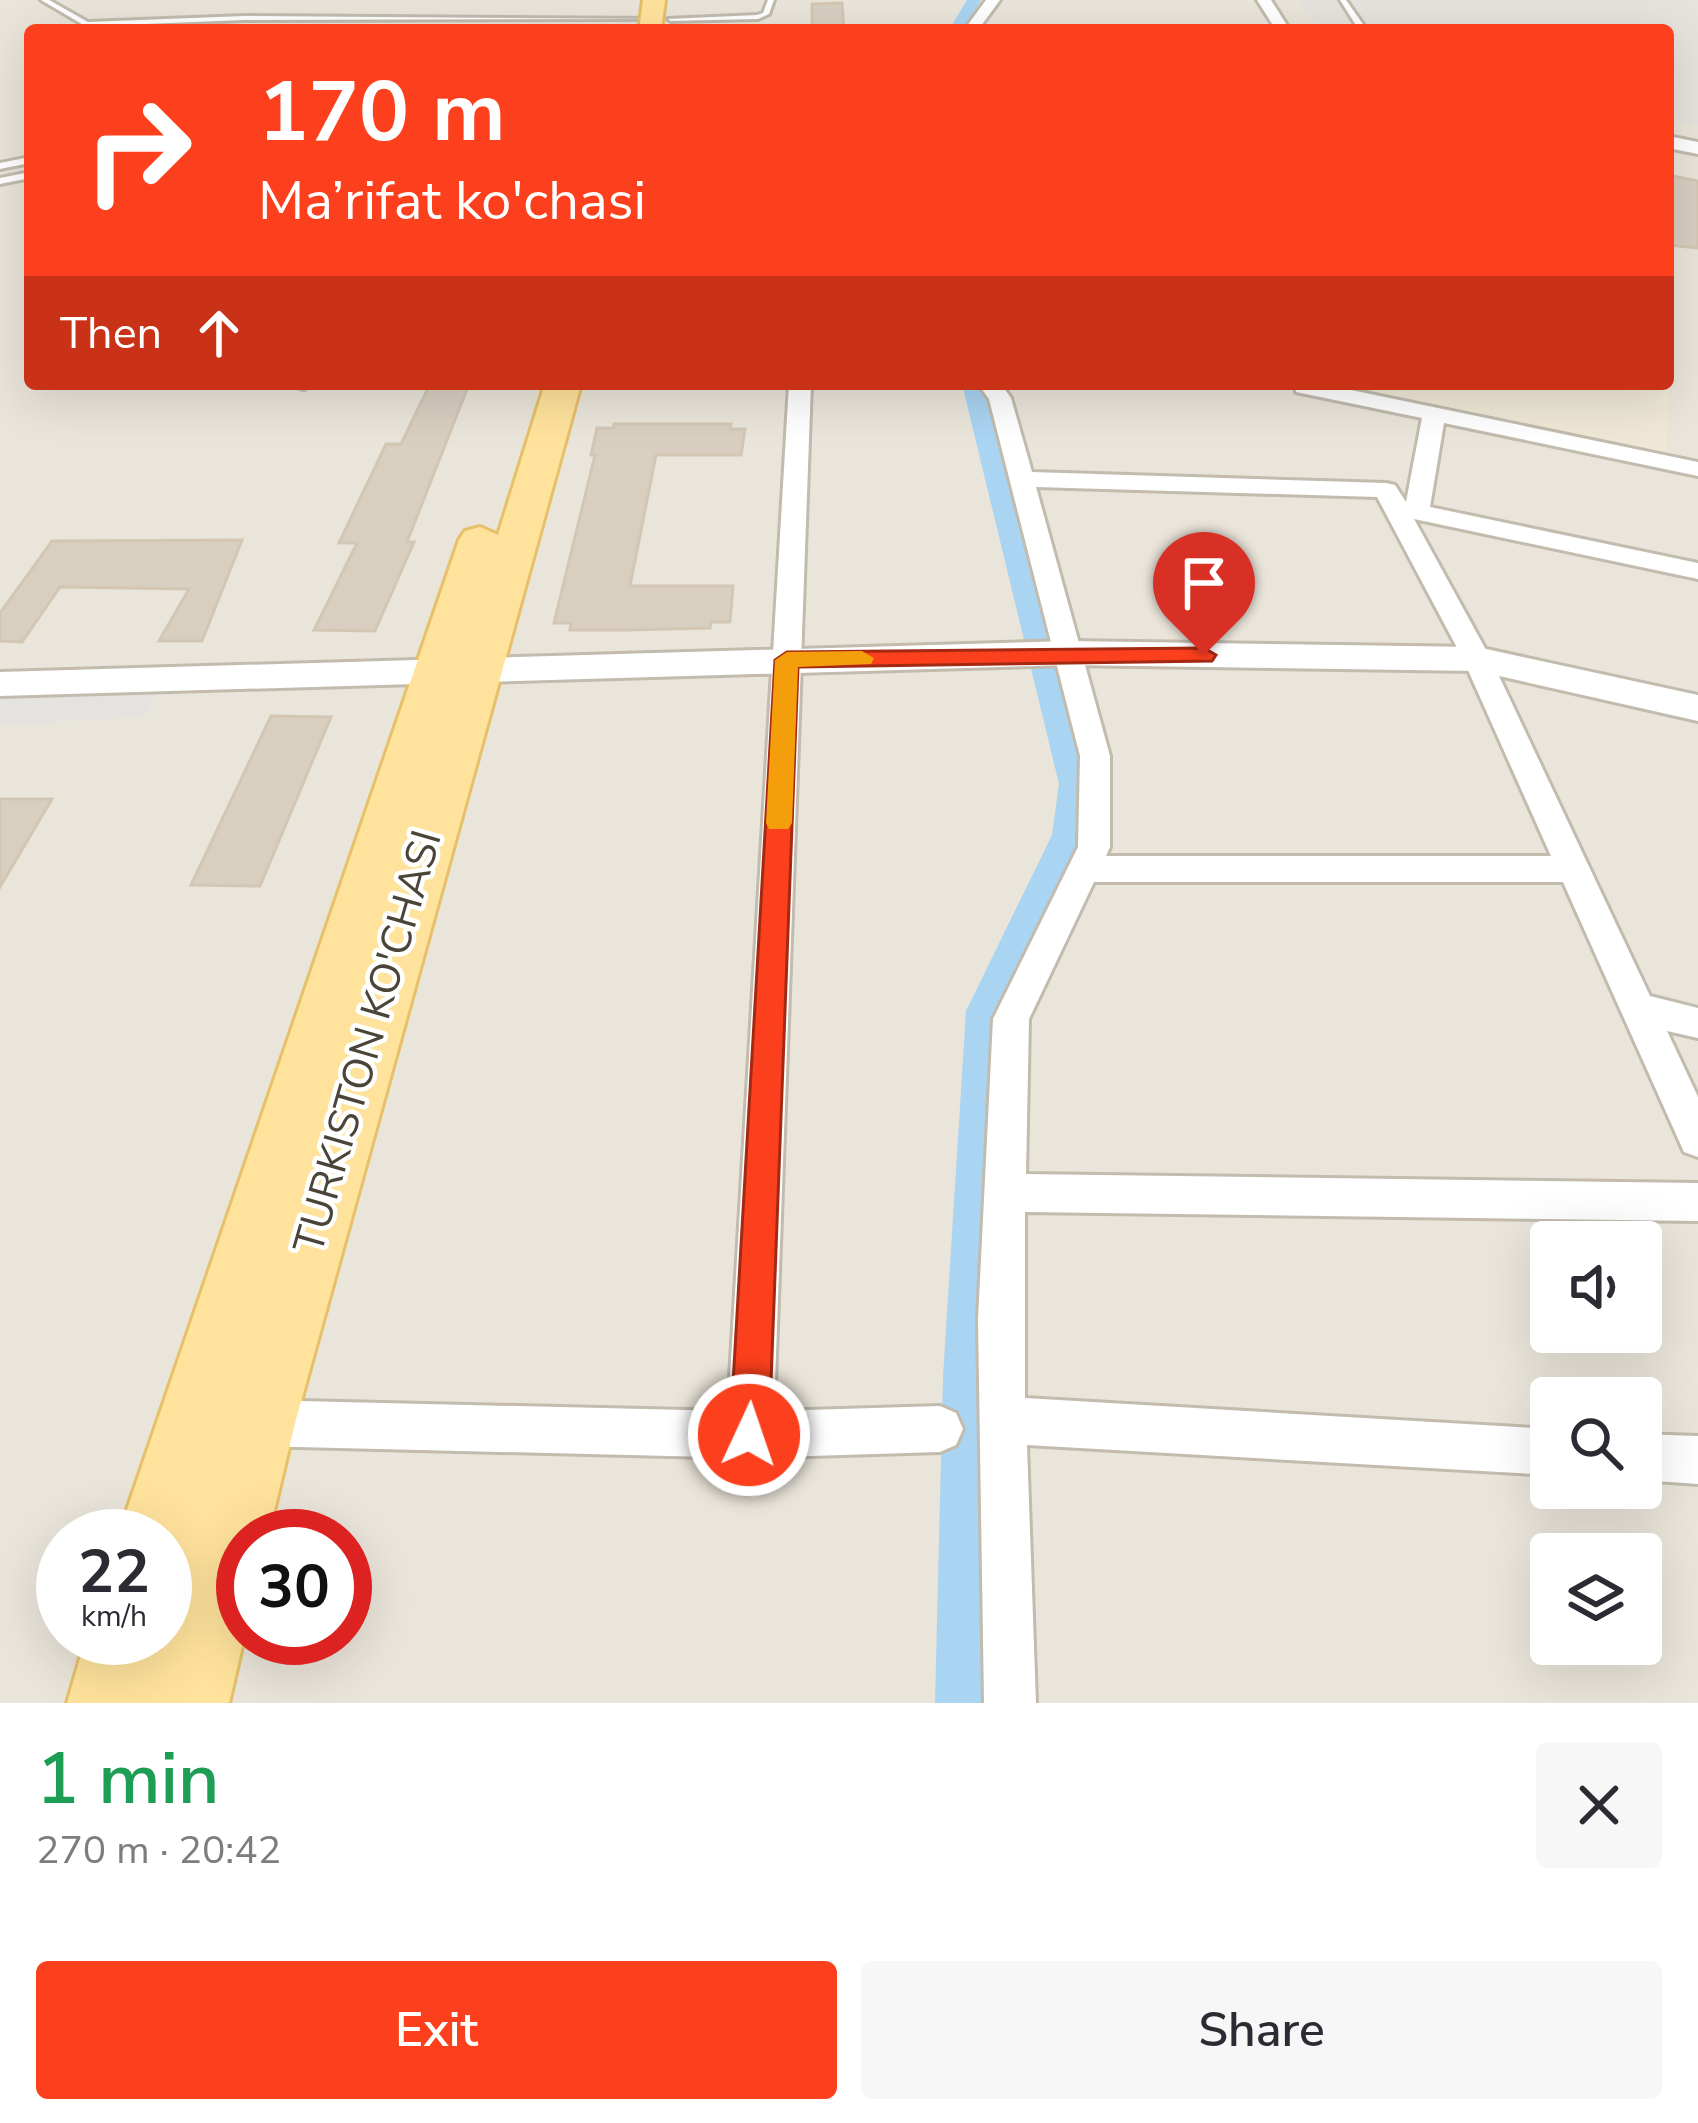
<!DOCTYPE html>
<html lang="en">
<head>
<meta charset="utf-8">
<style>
	:root { --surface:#fff; --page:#f7f7f7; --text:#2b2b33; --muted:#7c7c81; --accent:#fc3f1d }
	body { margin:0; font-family:"Nunito Sans",sans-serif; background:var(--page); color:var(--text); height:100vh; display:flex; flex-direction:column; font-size:45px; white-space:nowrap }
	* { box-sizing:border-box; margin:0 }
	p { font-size:39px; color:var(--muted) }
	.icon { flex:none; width:66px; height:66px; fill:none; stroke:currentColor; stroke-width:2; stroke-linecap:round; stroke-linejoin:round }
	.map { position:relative; height:1703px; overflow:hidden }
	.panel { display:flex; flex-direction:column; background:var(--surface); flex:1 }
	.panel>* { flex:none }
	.banner { position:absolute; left:24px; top:24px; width:1650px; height:366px; border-radius:12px; box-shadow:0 12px 48px #0002; background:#fc3f1d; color:#fff; overflow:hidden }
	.fabs { position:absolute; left:1530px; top:1221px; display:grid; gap:24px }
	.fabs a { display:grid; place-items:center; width:132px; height:132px; border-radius:12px; background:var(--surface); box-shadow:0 12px 48px #0002; font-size:60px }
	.speed { position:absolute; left:36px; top:1509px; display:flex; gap:24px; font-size:60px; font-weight:700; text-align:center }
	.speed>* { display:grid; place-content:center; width:156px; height:156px; border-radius:50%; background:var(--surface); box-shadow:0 12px 48px #0002; line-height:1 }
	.speed small { font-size:30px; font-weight:400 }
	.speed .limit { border:18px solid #d22; background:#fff; color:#111 }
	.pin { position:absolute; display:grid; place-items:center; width:102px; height:102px; color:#fff; margin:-123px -51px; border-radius:50% 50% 50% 0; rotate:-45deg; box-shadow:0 0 12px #0007 }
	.pin .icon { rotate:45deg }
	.me { position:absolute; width:132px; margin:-66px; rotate:3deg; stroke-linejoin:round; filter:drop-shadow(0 0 9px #0008) }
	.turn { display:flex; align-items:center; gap:42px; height:252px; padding:0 36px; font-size:54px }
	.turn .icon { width:156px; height:156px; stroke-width:2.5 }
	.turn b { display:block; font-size:84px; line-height:102px }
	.then { display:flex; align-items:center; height:114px; padding:0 36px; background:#0003; gap:24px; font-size:45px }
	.round { display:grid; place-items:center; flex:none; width:126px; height:126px; border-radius:12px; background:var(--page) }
	.head { display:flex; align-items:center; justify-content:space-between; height:204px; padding:0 36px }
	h1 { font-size:72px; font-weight:600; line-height:90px; color:#1e9e55 }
	.button { display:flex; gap:24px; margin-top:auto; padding:24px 36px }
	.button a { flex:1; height:138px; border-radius:12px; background:var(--accent); color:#fff; font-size:48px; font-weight:600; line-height:138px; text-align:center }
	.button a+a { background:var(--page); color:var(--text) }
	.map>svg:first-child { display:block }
	.residential { fill:#eae5da; fill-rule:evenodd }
	.industrial { fill:#e6e2dd }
	.education { fill:#efe8d6 }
	.parking { fill:#e5e3e0 }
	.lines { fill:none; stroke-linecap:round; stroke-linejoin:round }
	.canal { fill:#a9d4f2; fill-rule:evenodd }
	.building { fill:#d8cfc1; stroke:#d3c7b4; stroke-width:3 }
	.service-casing { stroke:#c2bbae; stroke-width:6 }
	.minor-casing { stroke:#c2bbae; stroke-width:6 }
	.tertiary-casing { stroke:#c2bbae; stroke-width:6 }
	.primary-casing { stroke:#e6c16a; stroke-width:6 }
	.service { fill:#fff; fill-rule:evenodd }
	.minor { fill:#fff; fill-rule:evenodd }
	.tertiary { fill:#fff; fill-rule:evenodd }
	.primary { fill:#ffe39c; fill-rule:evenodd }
	.route { fill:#fc3f1d; stroke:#a42913; stroke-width:3 }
	.slow { fill:#f59e0b }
	.labels { text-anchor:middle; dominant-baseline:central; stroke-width:9; stroke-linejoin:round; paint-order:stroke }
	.street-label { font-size:42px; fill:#4b4439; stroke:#fff }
</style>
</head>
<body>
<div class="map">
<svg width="1698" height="1703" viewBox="0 0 1698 1703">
	<rect width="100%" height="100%" fill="#f6f3ec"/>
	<!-- residential -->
	<path class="residential" d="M 0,0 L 1698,0 L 1698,1703 L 0,1703 ZM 30,30 L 1668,30 L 1668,384 L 30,384 ZM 1551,1242 L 1641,1242 L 1641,1332 L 1551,1332 ZM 1551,1398 L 1641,1398 L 1641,1488 L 1551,1488 ZM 63,1536 L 165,1536 L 165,1638 L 63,1638 ZM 243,1536 L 345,1536 L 345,1638 L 243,1638 ZM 1551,1554 L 1641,1554 L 1641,1644 L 1551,1644 Z"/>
	<!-- industrial -->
	<path class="industrial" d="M 1297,0 L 1698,0 L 1698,125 L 1684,124 L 1668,100 L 1668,30 L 1320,30 Z"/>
	<!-- education -->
	<path class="education" d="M 1668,305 L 1671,306 L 1666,455 L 1369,395 L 1374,384 L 1668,384 Z"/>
	<!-- parking -->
	<path class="parking" d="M 156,687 L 147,716 L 0,726 L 0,695 Z"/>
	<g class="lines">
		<!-- canal -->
		<g class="canal">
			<path d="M 967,0 L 981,0 L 965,30 L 949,30 Z"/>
			<path d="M 962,384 L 986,384 L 1093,784 L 1088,835 L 1006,1011 L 993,1377 L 993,1703 L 935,1703 L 943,1377 L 966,1011 L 1052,835 L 1059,784 Z"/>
		</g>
	</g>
	<!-- building -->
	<g class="building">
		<path d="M 842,3 L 844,30 L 812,30 L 812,4 Z"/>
		<path d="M 1668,175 L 1698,181 L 1698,248 L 1668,245 Z"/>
		<path d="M 430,384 L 469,384 L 407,542 L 414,542 L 375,631 L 314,630 L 357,543 L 339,543 L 386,444 L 401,444 Z"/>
		<path d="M 614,424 L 731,424 L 730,429 L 745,429 L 741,455 L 656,455 L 630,586 L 733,586 L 730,622 L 711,622 L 710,628 L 626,630 L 570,630 L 571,623 L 554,623 L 595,455 L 591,455 L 597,428 L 613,428 Z"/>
		<path d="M 242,540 L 202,641 L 159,641 L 189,589 L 60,587 L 22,642 L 0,641 L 0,613 L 52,541 Z"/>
		<path d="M 271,716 L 331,717 L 260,886 L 191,885 Z"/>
		<path d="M 0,799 L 52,799 L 0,887 Z"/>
	</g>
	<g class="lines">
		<!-- service casing -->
		<g class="service-casing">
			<g id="service">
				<path d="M 41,0 L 49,0 L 88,22 L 244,16 L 657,19 L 244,20 L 95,26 L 98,30 L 92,30 Z"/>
				<path d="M 768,0 L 774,0 L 769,14 L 758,19 L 671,21 L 668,19 L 757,15 L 763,13 Z"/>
				<path d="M 1340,0 L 1346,0 L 1367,30 L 1359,30 Z"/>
				<path d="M 30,157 L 30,163 L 0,169 L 0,163 Z"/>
				<path d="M 30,172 L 30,178 L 0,184 L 0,178 Z"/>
				<path d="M 299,384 L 311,384 L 304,389 L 300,388 Z"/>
			</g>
		</g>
		<!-- minor casing -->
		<g class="minor-casing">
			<g id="minor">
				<path d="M 986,0 L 1000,0 L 978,30 L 964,30 Z"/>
				<path d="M 1257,0 L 1271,0 L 1290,30 L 1276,30 Z"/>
				<path d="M 789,384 L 811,384 L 774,1411 L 940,1406 L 956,1413 L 963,1429 L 956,1445 L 940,1452 L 750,1458 L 257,1446 L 241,1439 L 234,1423 L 241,1407 L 257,1400 L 728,1411 Z"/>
				<path d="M 978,384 L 1001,384 L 1011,398 L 1032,472 L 1386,483 L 1395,485 L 1406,502 L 1422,418 L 1296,392 L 1295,384 L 1322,384 L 1698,462 L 1698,476 L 1444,423 L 1430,507 L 1698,563 L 1698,579 L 1414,519 L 1491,659 L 1650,996 L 1698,1008 L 1698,1038 L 1667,1031 L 1698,1097 L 1698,1157 L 1684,1152 L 1563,882 L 1094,882 L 1029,1019 L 1026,1174 L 1698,1183 L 1698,1221 L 1025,1212 L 1025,1398 L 1551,1429 L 1551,1475 L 1027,1445 L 1036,1703 L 984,1703 L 978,1319 L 993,1019 L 1078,847 L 1080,756 L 989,399 ZM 1036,487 L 1377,497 L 1463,659 L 1551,856 L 1106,856 L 1110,847 L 1110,756 Z"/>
				<path d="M 1641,1434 L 1698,1436 L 1698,1484 L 1641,1480 Z"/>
			</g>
		</g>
		<!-- tertiary casing -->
		<g class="tertiary-casing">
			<g id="tertiary">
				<path d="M 1668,136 L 1698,142 L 1698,154 L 1668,148 Z"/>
				<path d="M 1068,641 L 1477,647 L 1698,695 L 1698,721 L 1477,671 L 1068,665 L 0,696 L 0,672 Z"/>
			</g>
		</g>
		<!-- primary casing -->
		<g class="primary-casing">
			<g id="primary">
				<path d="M 643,0 L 665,0 L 661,30 L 639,30 Z"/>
				<path d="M 545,384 L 581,384 L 295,1423 L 268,1536 L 243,1536 L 244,1638 L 229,1703 L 67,1703 L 86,1638 L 165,1638 L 180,1567 L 165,1573 L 165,1536 L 118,1536 L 459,540 L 465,531 L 480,527 L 498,535 Z"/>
			</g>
		</g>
		<!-- service -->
		<use href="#service" class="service"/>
		<!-- minor -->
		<use href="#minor" class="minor"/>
		<!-- tertiary -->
		<use href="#tertiary" class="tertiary"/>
		<!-- primary -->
		<use href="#primary" class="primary"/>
	</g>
	<!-- route -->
	<path class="route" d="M 1204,648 L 1216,655 L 1212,661 L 798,667 L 769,1435 L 763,1448 L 749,1454 L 736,1448 L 730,1435 L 775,660 L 787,652 Z"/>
	<!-- slow -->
	<path class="slow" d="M 862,651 L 874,658 L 871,664 L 798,667 L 792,823 L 788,829 L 769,829 L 766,823 L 775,660 L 787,652 Z"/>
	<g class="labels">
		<!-- street labels -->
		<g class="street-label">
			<text transform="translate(368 1042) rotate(-74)">TURKISTON KO'CHASI</text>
		</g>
	</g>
</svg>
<div class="fabs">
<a><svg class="icon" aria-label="sound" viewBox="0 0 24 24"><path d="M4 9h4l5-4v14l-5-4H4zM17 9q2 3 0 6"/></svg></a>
<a><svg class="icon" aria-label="search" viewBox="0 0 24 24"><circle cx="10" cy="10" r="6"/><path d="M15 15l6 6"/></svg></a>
<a><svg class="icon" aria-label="layers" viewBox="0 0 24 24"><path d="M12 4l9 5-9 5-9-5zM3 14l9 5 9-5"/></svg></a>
</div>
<div class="speed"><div>22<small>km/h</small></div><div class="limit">30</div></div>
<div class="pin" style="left:1204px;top:655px;background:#d93025"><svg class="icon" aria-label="arrive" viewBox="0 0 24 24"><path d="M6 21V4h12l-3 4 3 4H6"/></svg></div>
<svg class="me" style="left:749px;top:1435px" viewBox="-20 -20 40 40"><circle r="17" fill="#fc3f1d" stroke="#fff" stroke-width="3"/><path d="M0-11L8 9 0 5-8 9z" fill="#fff"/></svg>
<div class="banner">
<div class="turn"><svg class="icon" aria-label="right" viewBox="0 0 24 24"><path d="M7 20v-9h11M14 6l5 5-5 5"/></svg><div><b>170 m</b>Ma’rifat ko'chasi</div></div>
<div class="then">Then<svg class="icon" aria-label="ahead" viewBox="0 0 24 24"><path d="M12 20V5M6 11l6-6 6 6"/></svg></div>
</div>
</div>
<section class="panel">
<div class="head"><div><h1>1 min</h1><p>270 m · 20:42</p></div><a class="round"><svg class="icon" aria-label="close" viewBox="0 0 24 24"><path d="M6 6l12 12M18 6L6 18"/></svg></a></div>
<div class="button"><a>Exit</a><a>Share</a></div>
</section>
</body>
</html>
